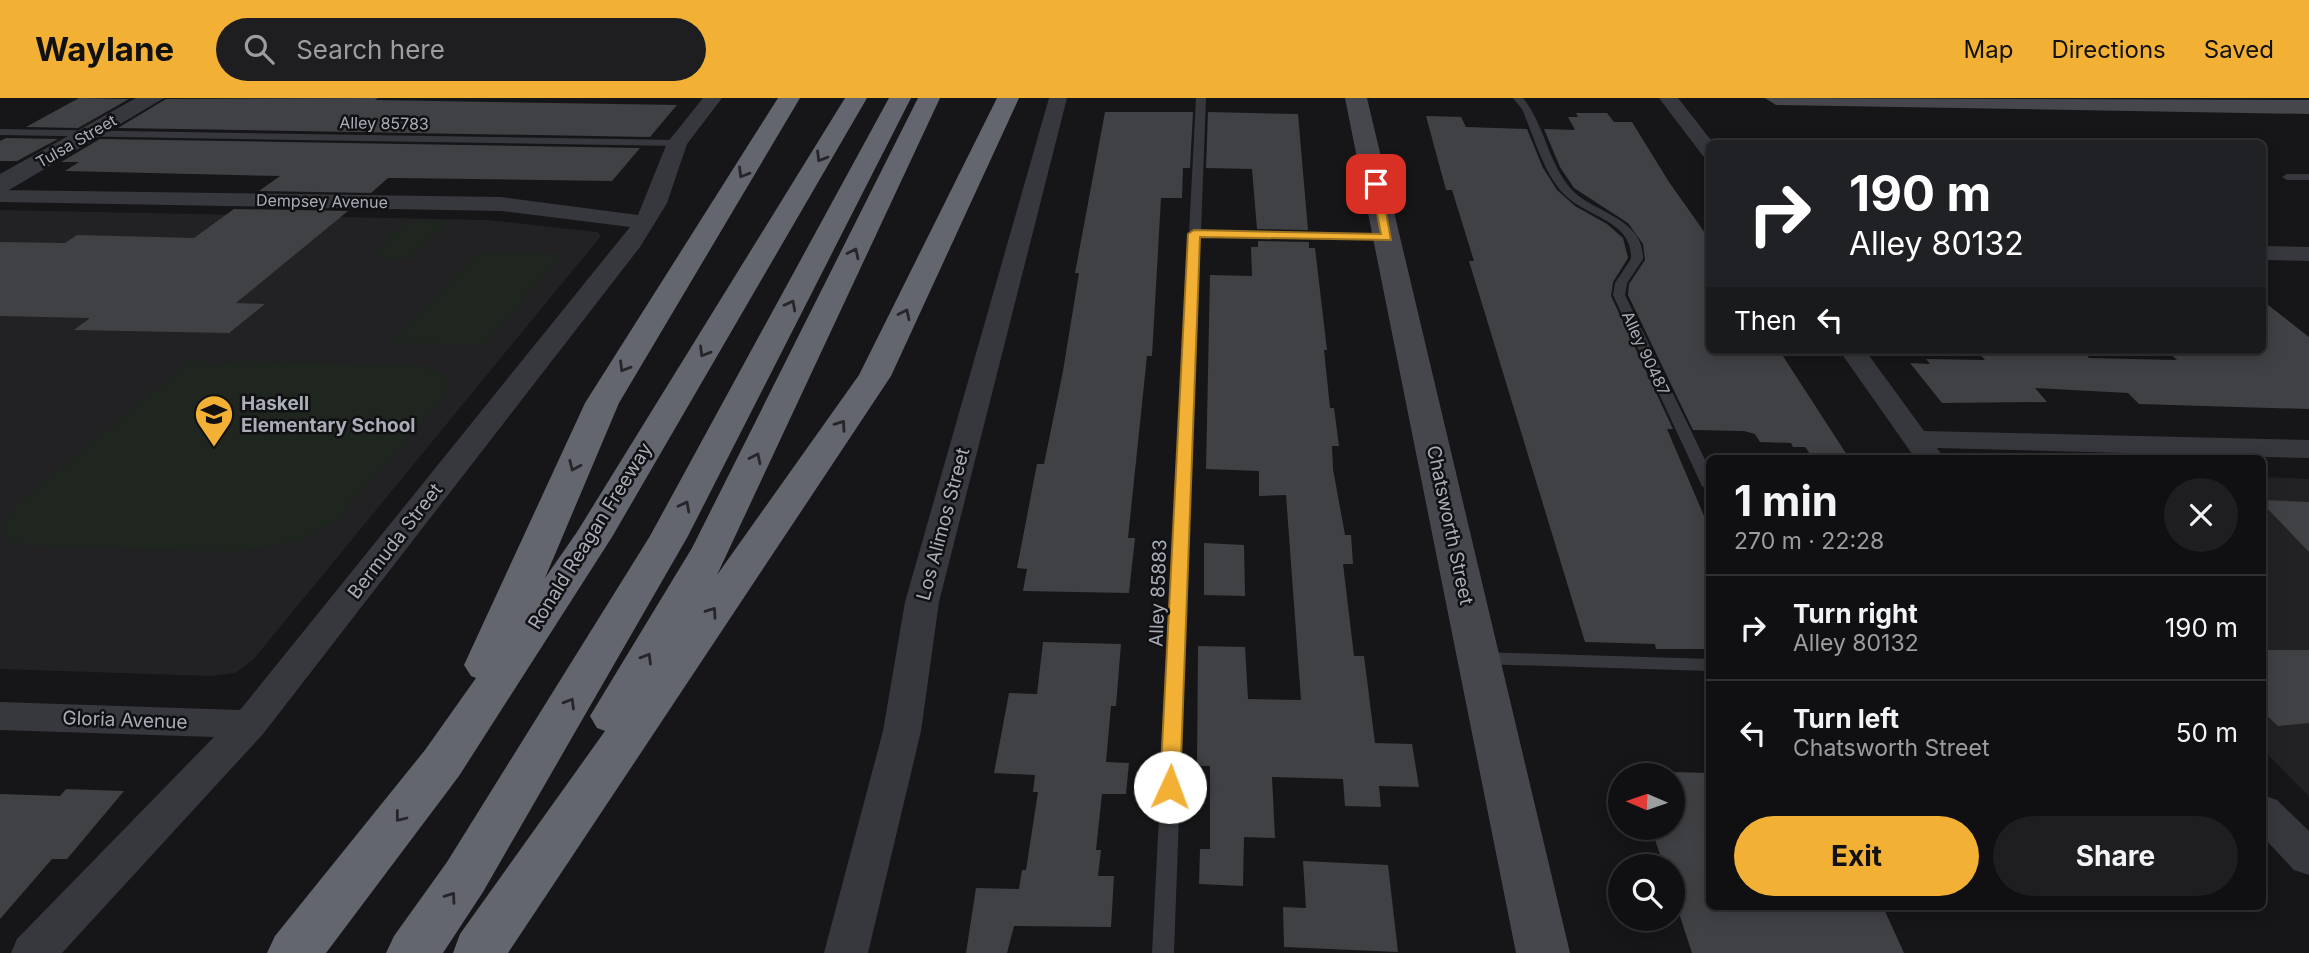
<!DOCTYPE html>
<html lang="en">
<head>
<meta charset="utf-8">
<style>
	:root { --surface:#101012; --page:#1e1e20; --text:#f1f3f6; --muted:#9c9d9f; --line:#303032; --accent:#f2b134 }
	body { margin:0; font-family:Inter,sans-serif; background:var(--page); color:var(--text); height:100vh; display:flex; flex-direction:column; font-size:26px; white-space:nowrap }
	* { box-sizing:border-box; margin:0 }
	p { font-size:23px; color:var(--muted) }
	.icon { flex:none; width:38px; height:38px; fill:none; stroke:currentColor; stroke-width:2; stroke-linecap:round; stroke-linejoin:round }
	.map { position:relative; flex:1; overflow:hidden }
	.sheet { position:absolute; left:1706px; top:357px; width:560px; height:455px; display:flex; flex-direction:column; background:var(--surface); border-radius:10px; box-shadow:0 4px 18px #0003,0 0 0 2px var(--line) }
	.sheet>* { flex:none }
	.hud { position:absolute; left:1706px; top:42px; width:560px; height:214px; border-radius:10px; box-shadow:0 4px 18px #0003,0 0 0 2px var(--line); background:#202124; color:#fff; overflow:hidden }
	.needle { width:46px; rotate:272deg }
	.controls { position:absolute; left:1608px; top:665px; display:grid; gap:14px }
	.controls a { display:grid; place-items:center; width:77px; height:77px; border-radius:50%; background:var(--surface); box-shadow:0 4px 18px #0003,0 0 0 2px var(--line); font-size:35px }
	.pin { position:absolute; display:grid; place-items:center; width:60px; height:60px; color:#fff; margin:-30px; border-radius:14px; box-shadow:0 4px 10px #0006 }
	.me { position:absolute; width:77px; margin:-38px; rotate:2deg; stroke-linejoin:round; filter:drop-shadow(0 0 5px #0008) }
	.turn { display:flex; align-items:center; gap:24px; height:147px; padding:0 28px; font-size:32px }
	.turn .icon { width:91px; height:91px; stroke-width:2.5 }
	.turn b { display:block; font-size:49px; line-height:60px }
	.then { display:flex; align-items:center; height:66px; padding:0 28px; background:#0003; gap:14px; font-size:26px }
	.round { display:grid; place-items:center; flex:none; width:74px; height:74px; border-radius:37px; background:var(--page) }
	.overview { display:flex; align-items:center; justify-content:space-between; height:119px; padding:0 28px }
	h1 { font-size:42px; font-weight:700; line-height:52px }
	.button { display:flex; gap:14px; margin-top:auto; padding:14px 28px }
	.button a { flex:1; height:80px; border-radius:42px; background:var(--accent); color:#111; font-size:28px; font-weight:700; line-height:80px; text-align:center }
	.button a+a { background:var(--page); color:var(--text) }
	ul { padding:0; list-style:none }
	li { display:flex; align-items:center; gap:21px; height:105px; padding:0 28px; border-top:2px solid var(--line) }
	li div { flex:1 }
	li b { display:block; font-size:26px }
	li em { font-style:normal }
	header { display:flex; align-items:center; gap:42px; box-sizing:border-box; height:98px; padding:0 35px; background:var(--accent); color:#111 }
	header strong { font-size:33px }
	nav { display:flex; gap:38px; margin-inline-start:auto; font-size:24px }
	.search { width:490px; height:63px; background:var(--page); display:flex; align-items:center; gap:18px; box-sizing:border-box; padding:0 24px; border-radius:38px; color:var(--muted); font-size:26px }
	.map>svg:first-child { display:block }
	.built { fill:#222225 }
	.green { fill:#1e261f }
	.building { fill:#404145 }
	.lines { fill:none; stroke-linecap:round; stroke-linejoin:round }
	.service { fill:#37383d; fill-rule:evenodd }
	.minor { fill:#37383d; fill-rule:evenodd }
	.tertiary { fill:#37383d; fill-rule:evenodd }
	.secondary { fill:#45474d; fill-rule:evenodd }
	.motorway { fill:#63666e; fill-rule:evenodd }
	.oneway { stroke:#26262a }
	.route { fill:#f2b134; stroke:#9d7322; stroke-width:2 }
	.labels { text-anchor:middle; dominant-baseline:central; stroke-width:5; stroke-linejoin:round; paint-order:stroke }
	.far-street-label { font-size:16px; fill:#a8adb8; stroke:#111113 }
	.poi-label { font-size:19px; font-weight:bold; fill:#a8adb8; stroke:#111113; text-anchor:start }
	.street-label { font-size:19px; fill:#a8adb8; stroke:#111113 }
</style>
</head>
<body>
<header>
<strong>Waylane</strong>
<div class="search"><svg class="icon" aria-label="search" viewBox="0 0 24 24"><circle cx="10" cy="10" r="6"/><path d="M15 15l6 6"/></svg>Search here</div>
<nav><a>Map</a><a>Directions</a><a>Saved</a></nav>
</header>
<div class="map">
<svg width="2309" height="855" viewBox="0 0 2309 855">
	<rect width="100%" height="100%" fill="#161618"/>
	<!-- built -->
	<g class="built">
		<path d="M 0,112 L 487,122 L 597,134 L 601,138 L 253,562 L 235,575 L 211,578 L 0,571 Z"/>
		<path d="M 2263,379 L 2309,381 L 2309,698 L 2263,652 Z"/>
	</g>
	<!-- green -->
	<g class="green">
		<path d="M 410,123 L 449,124 L 410,160 L 371,159 L 388,144 L 381,143 Z"/>
		<path d="M 477,155 L 562,157 L 484,247 L 390,245 Z"/>
		<path d="M 190,263 L 209,263 L 203,269 L 244,263 L 424,268 L 446,277 L 449,286 L 447,295 L 335,424 L 297,444 L 238,454 L 28,447 L 12,443 L 4,432 L 6,419 L 17,406 Z"/>
	</g>
	<!-- building -->
	<g class="building">
		<path d="M 79,0 L 129,1 L 78,30 L 26,29 Z"/>
		<path d="M 378,0 L 375,2 L 677,7 L 650,39 L 118,30 L 166,1 Z"/>
		<path d="M 1105,14 L 1193,14 L 1190,70 L 1183,70 L 1182,100 L 1161,100 L 1152,258 L 1147,258 L 1128,440 L 1135,440 L 1129,495 L 1023,493 L 1027,471 L 1017,470 L 1037,366 L 1044,366 L 1063,273 L 1079,175 L 1075,175 Z"/>
		<path d="M 1208,14 L 1298,16 L 1308,132 L 1257,131 L 1252,71 L 1206,70 Z"/>
		<path d="M 1576,15 L 1607,15 L 1614,24 L 1632,24 L 1669,84 L 1710,142 L 1710,252 L 1779,252 L 1849,360 L 1813,360 L 1805,349 L 1793,349 L 1791,345 L 1760,344 L 1755,336 L 1744,333 L 1693,332 L 1628,197 L 1629,186 L 1645,162 L 1643,146 L 1628,125 L 1574,90 L 1560,69 L 1544,31 L 1575,32 L 1568,19 L 1578,19 Z"/>
		<path d="M 1426,18 L 1461,19 L 1466,29 L 1527,31 L 1543,70 L 1557,92 L 1575,108 L 1607,126 L 1623,140 L 1628,160 L 1613,184 L 1611,198 L 1673,331 L 1667,331 L 1710,432 L 1710,551 L 1656,551 L 1655,546 L 1585,544 L 1469,163 L 1474,163 L 1452,92 L 1446,92 Z"/>
		<path d="M 6,40 L 58,41 L 17,63 L 0,63 L 0,43 Z"/>
		<path d="M 100,41 L 640,50 L 612,83 L 396,80 L 388,80 L 371,95 L 259,93 L 280,78 L 65,73 L 79,64 L 61,64 Z"/>
		<path d="M 234,111 L 348,113 L 236,205 L 265,206 L 229,235 L 74,232 L 90,220 L 0,218 L 0,144 L 65,145 L 77,137 L 194,140 Z"/>
		<path d="M 1258,143 L 1309,144 L 1309,150 L 1315,150 L 1327,252 L 1324,252 L 1330,310 L 1334,310 L 1339,348 L 1332,348 L 1333,371 L 1345,437 L 1351,437 L 1353,466 L 1343,466 L 1354,558 L 1364,558 L 1375,645 L 1412,646 L 1419,689 L 1379,688 L 1381,709 L 1345,708 L 1343,681 L 1272,679 L 1275,740 L 1244,739 L 1243,788 L 1199,786 L 1200,751 L 1210,751 L 1210,668 L 1197,668 L 1198,548 L 1245,549 L 1248,601 L 1301,602 L 1286,397 L 1259,398 L 1259,373 L 1206,371 L 1210,177 L 1252,178 L 1251,149 L 1258,149 Z"/>
		<path d="M 2263,203 L 2309,239 L 2309,311 L 2139,306 L 2128,295 L 2035,290 L 2047,304 L 1942,305 L 1910,265 L 1930,266 L 1926,261 L 1985,262 L 1976,252 L 2082,252 L 2089,260 L 2177,262 L 2172,257 L 2212,258 L 2205,252 L 2263,252 Z"/>
		<path d="M 2263,402 L 2309,404 L 2309,454 L 2263,406 Z"/>
		<path d="M 1204,445 L 1244,447 L 1245,498 L 1204,497 Z"/>
		<path d="M 1043,544 L 1121,546 L 1116,608 L 1111,608 L 1106,664 L 1129,665 L 1126,696 L 1102,696 L 1096,752 L 1101,752 L 1098,778 L 1114,778 L 1111,829 L 1014,828 L 1007,855 L 966,855 L 976,790 L 1019,791 L 1022,772 L 1026,772 L 1038,694 L 1033,694 L 1035,677 L 994,675 L 1009,595 L 1037,596 Z"/>
		<path d="M 2263,552 L 2309,552 L 2309,625 L 2278,628 L 2263,614 Z"/>
		<path d="M 1673,674 L 1710,675 L 1710,808 L 1884,811 L 1904,855 L 1692,855 L 1673,797 L 1673,768 L 1664,768 L 1651,730 L 1673,730 Z"/>
		<path d="M 66,691 L 124,693 L 67,761 L 52,761 L 0,821 L 0,696 L 60,698 Z"/>
		<path d="M 1303,763 L 1388,767 L 1398,854 L 1284,849 L 1283,809 L 1306,810 Z"/>
	</g>
	<g class="lines">
		<!-- service -->
		<g class="service">
			<path d="M 1196,0 L 1206,0 L 1201,133 L 1387,136 L 1393,139 L 1387,142 L 1200,140 L 1174,855 L 1152,855 Z"/>
			<path d="M 1513,0 L 1523,0 C 1545,27 1548,66 1572,92 C 1594,115 1644,120 1643,161 L 1627,185 L 1625,197 L 1710,372 L 1710,393 L 1702,388 L 1613,197 L 1615,185 L 1631,161 C 1633,124 1589,119 1567,99 C 1544,78 1534,38 1522,11 Z"/>
			<path d="M 0,31 L 677,42 L 682,45 L 677,48 L 0,37 Z"/>
			<path d="M 2309,76 L 2309,82 L 2287,82 L 2282,79 L 2287,76 Z"/>
			<path d="M 1481,554 L 1710,561 L 1710,573 L 1481,566 L 1475,564 L 1472,560 L 1475,556 Z"/>
		</g>
		<!-- minor -->
		<g class="minor">
			<path d="M 703,0 L 722,0 L 687,46 L 667,105 L 640,149 L 263,636 L 62,855 L 11,855 L 17,841 L 214,639 L 0,632 L 0,604 L 240,612 L 630,129 L 501,113 L 0,104 L 0,92 L 501,99 L 638,117 L 667,45 Z"/>
			<path d="M 1049,0 L 1067,0 L 939,504 L 921,633 L 868,855 L 824,855 L 883,633 L 905,504 Z"/>
			<path d="M 1659,0 L 1678,0 L 1714,46 L 1710,46 L 1710,60 L 1703,58 Z"/>
			<path d="M 2263,148 L 2309,149 L 2309,163 L 2263,162 Z"/>
			<path d="M 1839,252 L 1865,252 L 1924,333 L 2309,342 L 2309,360 L 1937,350 L 1942,357 L 1939,360 L 1915,360 Z"/>
			<path d="M 2263,697 L 2277,702 L 2309,733 L 2309,777 L 2294,772 L 2263,739 Z"/>
		</g>
		<!-- tertiary -->
		<path class="tertiary" d="M 136,0 L 164,0 L 9,92 L 0,95 L 0,76 Z"/>
		<!-- secondary -->
		<g class="secondary">
			<path d="M 1345,0 L 1367,0 L 1570,855 L 1516,855 Z"/>
			<path d="M 1765,0 L 2309,2 L 2309,16 L 1776,7 Z"/>
		</g>
		<!-- motorway -->
		<g class="motorway">
			<path d="M 778,0 L 800,0 L 619,305 L 545,480 L 577,434 L 845,0 L 867,0 L 612,439 L 459,678 L 326,855 L 267,855 L 275,838 L 425,652 L 476,580 L 471,578 L 464,567 L 585,305 Z"/>
			<path d="M 889,0 L 911,0 L 688,438 L 483,794 L 443,855 L 386,855 L 394,838 L 447,764 L 650,438 Z"/>
			<path d="M 918,0 L 940,0 L 717,477 L 859,277 L 997,0 L 1019,0 L 891,278 L 508,855 L 453,855 L 460,836 L 605,633 L 597,630 L 590,618 L 692,450 Z"/>
		</g>
	</g>
	<!-- one-way arrows -->
	<defs><path id="oneway-chevron" d="M-2-3.5L2.5 0L-2 3.5" fill="none" stroke-width="1.6" stroke-linecap="round" stroke-linejoin="round" transform="scale(1.75)"/></defs>
	<g class="oneway">
		<use href="#oneway-chevron" transform="translate(821 59) rotate(121)"/>
		<use href="#oneway-chevron" transform="translate(743 75) rotate(121)"/>
		<use href="#oneway-chevron" transform="translate(854 155) rotate(-64)"/>
		<use href="#oneway-chevron" transform="translate(791 207) rotate(-62)"/>
		<use href="#oneway-chevron" transform="translate(905 216) rotate(-64)"/>
		<use href="#oneway-chevron" transform="translate(704 254) rotate(121)"/>
		<use href="#oneway-chevron" transform="translate(624 269) rotate(121)"/>
		<use href="#oneway-chevron" transform="translate(841 327) rotate(-55)"/>
		<use href="#oneway-chevron" transform="translate(756 360) rotate(-64)"/>
		<use href="#oneway-chevron" transform="translate(574 368) rotate(114)"/>
		<use href="#oneway-chevron" transform="translate(685 408) rotate(-62)"/>
		<use href="#oneway-chevron" transform="translate(712 514) rotate(-55)"/>
		<use href="#oneway-chevron" transform="translate(647 560) rotate(-59)"/>
		<use href="#oneway-chevron" transform="translate(570 605) rotate(-59)"/>
		<use href="#oneway-chevron" transform="translate(400 719) rotate(128)"/>
		<use href="#oneway-chevron" transform="translate(451 799) rotate(-55)"/>
	</g>
	<!-- route -->
	<path class="route" d="M 1376,83 L 1381,86 L 1391,142 L 1200,139 L 1180,689 L 1177,695 L 1163,695 L 1160,689 L 1188,136 L 1194,132 L 1381,136 L 1371,86 Z"/>
	<!-- icons -->
	<defs>
		<g id="school-pin" transform="scale(2.0125)"><path d="M0 17L-7.5 6A9.5 9.5 0 1 1 7.5 6Z" fill="#f2b134" stroke="#111113"/><path d="M0-5L7-2L0 1L-7-2ZM-4 1L0 2.5L4 1V4Q0 6-4 4Z" fill="#111"/></g>
	</defs>
	<g fill-rule="evenodd">
		<use href="#school-pin" x="214" y="316"/>
	</g>
	<g class="labels">
		<!-- far-street labels -->
		<g class="far-street-label">
			<text transform="translate(384 25) rotate(1)">Alley 85783</text>
			<text transform="translate(76 43) rotate(-30)">Tulsa Street</text>
			<text transform="translate(322 103) rotate(1)">Dempsey Avenue</text>
			<text transform="translate(1646 255) rotate(65)">Alley 90487</text>
		</g>
		<!-- poi labels -->
		<g class="poi-label">
			<text x="241" y="305">Haskell<tspan x="241" dy="22">Elementary School</tspan></text>
		</g>
		<!-- street labels -->
		<g class="street-label">
			<text transform="translate(943 426) rotate(-75)">Los Alimos Street</text>
			<text transform="translate(1450 427) rotate(78)">Chatsworth Street</text>
			<text transform="translate(590 438) rotate(-58)">Ronald Reagan Freeway</text>
			<text transform="translate(395 443) rotate(-52)">Bermuda Street</text>
			<text transform="translate(1158 495) rotate(-88)">Alley 85883</text>
			<text transform="translate(125 622) rotate(2)">Gloria Avenue</text>
		</g>
	</g>
</svg>
<div class="controls">
<a><svg class="needle" viewBox="-14 -14 28 28"><path d="M0-13l5 13h-10z" fill="#e53935"/><path d="M0 13l5-13h-10z" fill="#9c9d9f"/></svg></a>
<a><svg class="icon" aria-label="search" viewBox="0 0 24 24"><circle cx="10" cy="10" r="6"/><path d="M15 15l6 6"/></svg></a>
</div>
<div class="pin" style="left:1376px;top:86px;background:#d93025"><svg class="icon" aria-label="arrive" viewBox="0 0 24 24"><path d="M6 21V4h12l-3 4 3 4H6"/></svg></div>
<svg class="me" style="left:1170px;top:689px" viewBox="-20 -20 40 40"><circle r="19" fill="#fff"/><path d="M0-13L10 11 0 6-10 11z" fill="#f2b134"/></svg>
<div class="hud">
<div class="turn"><svg class="icon" aria-label="right" viewBox="0 0 24 24"><path d="M7 20v-9h11M14 6l5 5-5 5"/></svg><div><b>190 m</b>Alley 80132</div></div>
<div class="then">Then<svg class="icon" aria-label="left" viewBox="0 0 24 24"><path d="M17 20v-9H6M10 6l-5 5 5 5"/></svg></div>
</div>
<section class="sheet">
<div class="overview"><div><h1>1 min</h1><p>270 m · 22:28</p></div><a class="round"><svg class="icon" aria-label="close" viewBox="0 0 24 24"><path d="M6 6l12 12M18 6L6 18"/></svg></a></div>
<ul>
<li><svg class="icon" aria-label="right" viewBox="0 0 24 24"><path d="M7 20v-9h11M14 6l5 5-5 5"/></svg><div><b>Turn right</b><p>Alley 80132</p></div><em>190 m</em></li>
<li><svg class="icon" aria-label="left" viewBox="0 0 24 24"><path d="M17 20v-9H6M10 6l-5 5 5 5"/></svg><div><b>Turn left</b><p>Chatsworth Street</p></div><em>50 m</em></li>
</ul>
<div class="button"><a>Exit</a><a>Share</a></div>
</section>
</div>
</body>
</html>
